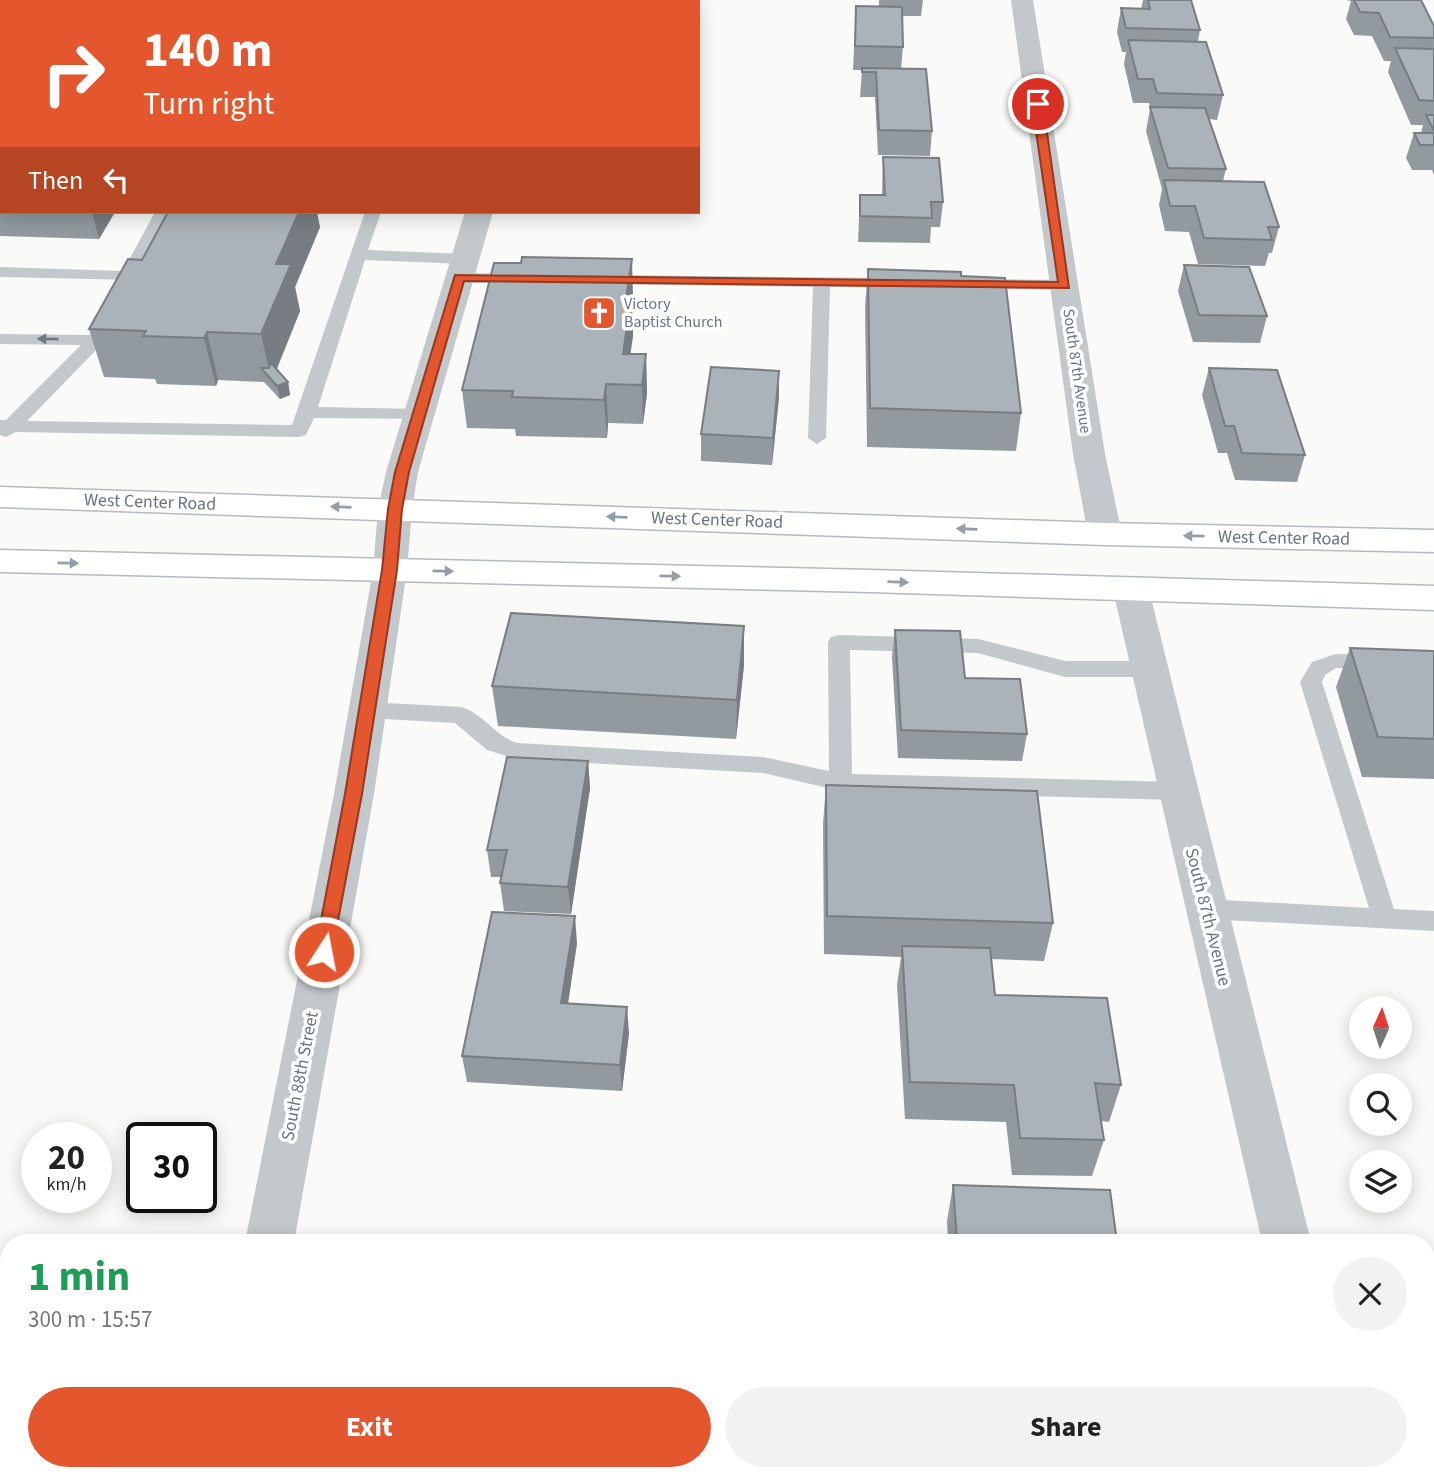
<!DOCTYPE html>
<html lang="en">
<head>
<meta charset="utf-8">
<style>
	:root { --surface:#fff; --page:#f2f2f2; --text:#222; --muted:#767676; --accent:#e4572e }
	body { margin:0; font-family:"Source Sans 3",sans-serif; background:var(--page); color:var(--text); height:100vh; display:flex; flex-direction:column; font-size:26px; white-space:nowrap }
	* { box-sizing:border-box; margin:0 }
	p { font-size:23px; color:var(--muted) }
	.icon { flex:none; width:38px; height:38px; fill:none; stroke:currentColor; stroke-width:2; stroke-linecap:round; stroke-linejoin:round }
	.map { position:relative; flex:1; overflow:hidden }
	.details { position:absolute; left:0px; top:1234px; width:1435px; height:247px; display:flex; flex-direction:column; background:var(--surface); border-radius:28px 28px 0 0; box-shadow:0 4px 18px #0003 }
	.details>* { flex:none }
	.guide { position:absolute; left:0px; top:0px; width:700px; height:214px; box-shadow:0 4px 18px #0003; background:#e4572e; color:#fff; overflow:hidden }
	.needle { width:46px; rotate:3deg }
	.controls { position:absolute; left:1349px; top:996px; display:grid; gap:14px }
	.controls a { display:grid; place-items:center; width:63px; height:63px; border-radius:50%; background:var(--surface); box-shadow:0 4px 18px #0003; font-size:35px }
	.speed { position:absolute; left:21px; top:1122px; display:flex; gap:14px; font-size:35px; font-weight:700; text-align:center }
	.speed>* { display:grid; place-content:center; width:91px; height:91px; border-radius:50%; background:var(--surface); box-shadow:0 4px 18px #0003; line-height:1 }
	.speed small { font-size:18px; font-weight:400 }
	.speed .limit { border:4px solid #111; border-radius:10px; background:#fff; color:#111 }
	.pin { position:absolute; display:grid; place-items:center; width:60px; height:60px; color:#fff; margin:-30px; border:4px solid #fff; border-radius:50%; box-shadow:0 2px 7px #0007 }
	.me { position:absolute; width:77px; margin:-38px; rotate:11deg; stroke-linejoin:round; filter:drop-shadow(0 0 5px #0008) }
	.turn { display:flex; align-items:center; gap:24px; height:147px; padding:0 28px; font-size:32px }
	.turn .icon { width:91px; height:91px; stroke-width:2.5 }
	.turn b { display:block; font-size:49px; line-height:60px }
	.then { display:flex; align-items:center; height:66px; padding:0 28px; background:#0003; gap:14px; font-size:26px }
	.round { display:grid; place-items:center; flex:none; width:74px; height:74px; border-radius:37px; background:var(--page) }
	.headline { display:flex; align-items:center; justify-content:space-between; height:119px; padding:0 28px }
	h1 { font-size:42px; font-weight:700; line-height:52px; color:#1e9e55 }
	.button { display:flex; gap:14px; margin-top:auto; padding:14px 28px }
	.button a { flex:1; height:80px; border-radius:42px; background:var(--accent); color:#fff; font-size:28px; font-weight:700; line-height:80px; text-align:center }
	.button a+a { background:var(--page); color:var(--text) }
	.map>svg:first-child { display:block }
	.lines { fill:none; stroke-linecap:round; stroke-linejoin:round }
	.primary-casing { stroke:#b5babe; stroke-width:3 }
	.service { fill:#c3c8cc; fill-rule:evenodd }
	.minor { fill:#c3c8cc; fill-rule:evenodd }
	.primary { fill:#fff; fill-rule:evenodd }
	.wall { fill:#929a9f }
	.shaded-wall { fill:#777d82 }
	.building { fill:#aab3b9; stroke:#777d82; stroke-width:2 }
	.oneway { fill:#6a7a87 }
	.oneway2 { fill:#939fa8 }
	.route { fill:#e4572e; stroke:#94391e; stroke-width:2 }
	.labels { text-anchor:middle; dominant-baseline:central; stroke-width:7; stroke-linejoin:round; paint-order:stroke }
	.far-poi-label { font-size:16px; fill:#657683; stroke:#fff; text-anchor:start }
	.far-street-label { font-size:16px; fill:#657683; stroke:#fff }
	.street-label { font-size:18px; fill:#657683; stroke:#fff }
</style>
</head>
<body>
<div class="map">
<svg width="1434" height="1479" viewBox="0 0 1434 1479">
	<rect width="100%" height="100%" fill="#fafaf8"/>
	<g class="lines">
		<!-- primary casing -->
		<g class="primary-casing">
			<g id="primary">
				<path d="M 0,487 L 1105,523 L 1434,530 L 1434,552 L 1105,545 L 0,507 Z"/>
				<path d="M 0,550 L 871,570 L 1434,586 L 1434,610 L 871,592 L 0,572 Z"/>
			</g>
		</g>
		<!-- service -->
		<g class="service">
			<path d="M 67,0 L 81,0 L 66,2 Z"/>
			<path d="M 269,0 L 283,0 L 268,2 Z"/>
			<rect x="0" y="9" width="2" height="8"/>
			<path d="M 0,93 L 2,93 L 0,104 Z"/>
			<path d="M 155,212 L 171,212 L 135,280 L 0,277 L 0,267 L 123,271 Z"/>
			<path d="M 365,212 L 381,212 L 368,250 L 465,254 L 473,259 L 465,264 L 365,260 L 318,407 L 418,409 L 427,415 L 425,419 L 314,418 L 306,435 L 299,437 L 16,432 L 6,437 L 0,435 L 0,420 L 6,420 L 81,345 L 0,344 L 0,334 L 90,335 L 102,312 L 108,311 L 117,316 L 102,344 L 27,421 L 292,425 Z"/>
			<path d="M 459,273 L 519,274 L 527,279 L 519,284 L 453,282 L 451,278 Z"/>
			<path d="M 602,275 L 897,278 L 905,283 L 897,288 L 830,287 L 826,438 L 817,444 L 808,438 L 813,287 L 596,284 L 594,280 Z"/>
			<path d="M 977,279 L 1064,280 L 1072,285 L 1064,290 L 971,288 L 969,284 L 971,280 Z"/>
			<path d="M 839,635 L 978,639 L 1065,661 L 1148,661 L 1156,664 L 1159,669 L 1156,674 L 1148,677 L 1065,677 L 978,653 L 850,650 L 852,774 L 1178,782 L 1186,785 L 1190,791 L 1186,797 L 1178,800 L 841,791 L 763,773 L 517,759 L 487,750 L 455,723 L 367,718 L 359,716 L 356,710 L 359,704 L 367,702 L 461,707 C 483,713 495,736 517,743 L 763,757 L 829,771 L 828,642 L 831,637 Z"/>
			<path d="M 1336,654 L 1434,656 L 1434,670 L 1336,668 L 1325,675 L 1322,682 L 1394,909 L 1434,911 L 1434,931 L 1206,919 L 1197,916 L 1194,909 L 1197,902 L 1206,899 L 1369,908 L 1300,682 L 1312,662 Z"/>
		</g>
		<!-- minor -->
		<g class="minor">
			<rect x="532" y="0" width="22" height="2"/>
			<path d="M 1011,0 L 1033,0 L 1105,454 L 1122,534 L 1117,542 L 1105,545 L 1093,542 L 1088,534 L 1073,454 Z"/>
			<path d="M 465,212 L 493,212 L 418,472 L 412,509 L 407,570 L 374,794 L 294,1242 L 245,1242 L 334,794 L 373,570 L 378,509 L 386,472 Z"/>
			<path d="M 1131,578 L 1143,582 L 1149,590 L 1311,1242 L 1262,1242 L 1113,590 L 1119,582 Z"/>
			<path d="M 199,1472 L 253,1472 L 251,1479 L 197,1479 Z"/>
			<path d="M 1316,1472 L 1370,1472 L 1372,1479 L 1318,1479 Z"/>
		</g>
		<!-- primary -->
		<use href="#primary" class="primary"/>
	</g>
	<!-- wall -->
	<g class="wall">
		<path d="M 403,0 L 449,0 L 448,2 L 403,2 Z"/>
		<rect x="629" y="0" width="50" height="2"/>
		<path d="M 879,0 L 923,0 L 921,16 L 902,16 L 903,47 L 901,69 L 932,131 L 930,156 L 878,155 L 875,97 L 860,97 L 862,70 L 853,70 L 856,6 L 879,6 Z"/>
		<path d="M 1143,0 L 1191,0 L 1200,30 L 1198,41 L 1223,95 L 1217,120 L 1209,119 L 1226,169 L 1223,181 L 1279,227 L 1272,253 L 1269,253 L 1265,266 L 1198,264 L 1189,232 L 1165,231 L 1159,205 L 1162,189 L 1146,131 L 1150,109 L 1149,103 L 1133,103 L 1124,64 L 1126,52 L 1122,52 L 1117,32 L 1121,8 L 1141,9 Z"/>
		<path d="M 1346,0 L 1421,0 L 1434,26 L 1434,175 L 1432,170 L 1412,170 L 1406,158 L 1414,133 L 1421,133 L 1423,125 L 1411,125 L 1388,72 L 1391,61 L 1384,61 L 1372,36 L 1354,35 L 1346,19 L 1351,1 Z"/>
		<path d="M 0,125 L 2,125 L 2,212 L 115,212 L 99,239 L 0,236 Z"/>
		<path d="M 883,157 L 943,202 L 940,227 L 931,227 L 930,243 L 858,242 L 860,195 L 882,195 Z"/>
		<path d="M 320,227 L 295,287 L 300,311 L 277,369 L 288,382 L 290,395 L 280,399 L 264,382 L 218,380 L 216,386 L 157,384 L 155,379 L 104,377 L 89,329 L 142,260 Z"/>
		<path d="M 1184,265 L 1267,316 L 1260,343 L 1193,342 L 1178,291 Z"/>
		<path d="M 868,269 L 961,276 L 1021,413 L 1016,451 L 867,447 L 865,307 Z"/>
		<path d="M 633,297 L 632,308 L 633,336 L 630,354 L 646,354 L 647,393 L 643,424 L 608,423 L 607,438 L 516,436 L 515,429 L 467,428 L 462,390 Z"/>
		<path d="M 1209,368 L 1305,455 L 1297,482 L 1235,480 L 1227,453 L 1218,453 L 1202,395 Z"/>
		<path d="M 779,371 L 779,397 L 772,465 L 701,461 L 701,434 Z"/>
		<path d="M 895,630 L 965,678 L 1027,734 L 1022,761 L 898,758 L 892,657 Z"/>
		<path d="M 1350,648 L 1434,651 L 1434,779 L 1362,777 L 1336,687 Z"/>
		<path d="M 744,665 L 736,739 L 498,726 L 492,686 Z"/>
		<path d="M 588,761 L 590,788 L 571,914 L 504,911 L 500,883 L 501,877 L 491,877 L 487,850 Z"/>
		<path d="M 826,785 L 1053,923 L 1044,961 L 991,959 L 995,995 L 1121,1085 L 1109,1122 L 1101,1121 L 1104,1140 L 1092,1176 L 1012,1175 L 1006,1122 L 905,1119 L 897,985 L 901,957 L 824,954 L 823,824 Z"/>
		<path d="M 577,943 L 568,1003 L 629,1033 L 622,1091 L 467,1082 L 462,1056 Z"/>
		<path d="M 953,1185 L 1117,1242 L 948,1242 L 947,1221 Z"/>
	</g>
	<!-- shaded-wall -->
	<g class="shaded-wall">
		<path d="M 228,0 L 254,0 L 253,2 L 227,2 Z"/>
		<path d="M 92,212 L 115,212 L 99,239 Z"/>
		<path d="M 299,212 L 317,212 L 320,227 L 295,287 L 300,311 L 272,380 L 271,379 L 261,334 L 276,264 Z"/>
		<path d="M 632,259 L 633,297 L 632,308 L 633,336 L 626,385 L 623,354 L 626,298 Z"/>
		<path d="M 207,332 L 218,380 L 216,386 L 204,338 Z"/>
		<path d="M 646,354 L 647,393 L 643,424 L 642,385 Z"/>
		<path d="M 779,371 L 779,397 L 772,465 L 773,438 Z"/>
		<path d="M 288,382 L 290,395 L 280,399 L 277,386 Z"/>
		<path d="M 606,384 L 608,423 L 607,438 L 604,400 Z"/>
		<path d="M 744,626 L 744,665 L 736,739 L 737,700 Z"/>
		<path d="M 588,761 L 590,788 L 571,914 L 568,887 Z"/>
		<path d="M 575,916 L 577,943 L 564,1030 L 561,1003 Z"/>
		<path d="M 627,1007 L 629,1033 L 622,1091 L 620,1065 Z"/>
		<path d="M 71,1472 L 109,1472 L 107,1479 L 69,1479 Z"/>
	</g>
	<!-- building -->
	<g class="building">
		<path d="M 95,0 L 228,0 L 227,2 L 93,2 Z"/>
		<path d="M 1148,0 L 1191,0 L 1200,30 L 1126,28 L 1121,8 L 1150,9 Z"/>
		<path d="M 1354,0 L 1421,0 L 1434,26 L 1434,38 L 1390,37 L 1379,13 L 1360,12 Z"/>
		<path d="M 856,6 L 902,7 L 903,47 L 855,46 Z"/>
		<path d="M 1128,40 L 1206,42 L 1223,95 L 1157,93 L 1153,79 L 1138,79 Z"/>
		<path d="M 1395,48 L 1434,49 L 1434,101 L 1419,100 Z"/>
		<path d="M 862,68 L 926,69 L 932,131 L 879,130 L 876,72 L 862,72 Z"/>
		<path d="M 1150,107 L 1205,108 L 1226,169 L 1168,168 Z"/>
		<path d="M 1426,115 L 1434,115 L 1434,131 Z"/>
		<rect x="0" y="125" width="2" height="75"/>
		<path d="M 1414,133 L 1434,133 L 1434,145 L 1420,145 Z"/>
		<path d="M 883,157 L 939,158 L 943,202 L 931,202 L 932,218 L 860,216 L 860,195 L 885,195 Z"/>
		<path d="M 1164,180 L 1264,182 L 1279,227 L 1268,227 L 1272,240 L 1204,238 L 1195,206 L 1170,206 Z"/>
		<path d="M 168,212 L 299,212 L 276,264 L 291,264 L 261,334 L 207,332 L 204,338 L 143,336 L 146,331 L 89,329 L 128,259 L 142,260 Z"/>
		<path d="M 522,257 L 632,259 L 626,298 L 631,298 L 623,354 L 646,354 L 642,385 L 606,384 L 604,400 L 512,397 L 513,391 L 462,390 L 494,263 L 521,263 Z"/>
		<path d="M 1184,265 L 1249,267 L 1267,316 L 1199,315 Z"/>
		<path d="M 868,269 L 961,272 L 961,276 L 1005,278 L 1021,413 L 870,408 Z"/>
		<path d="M 271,363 L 288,382 L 277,386 L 261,368 L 269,368 Z"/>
		<path d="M 711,367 L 779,371 L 773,438 L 701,434 Z"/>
		<path d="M 1209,368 L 1277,370 L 1305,455 L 1242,453 L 1234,426 L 1225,426 Z"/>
		<path d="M 511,613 L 744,626 L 737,700 L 492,686 Z"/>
		<path d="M 895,630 L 960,631 L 965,678 L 1020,679 L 1027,734 L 901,730 Z"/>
		<path d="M 1350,648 L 1434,651 L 1434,739 L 1378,737 Z"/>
		<path d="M 507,757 L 588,761 L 568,887 L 500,883 L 507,850 L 487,850 Z"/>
		<path d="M 826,785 L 1037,791 L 1053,923 L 827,916 Z"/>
		<path d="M 492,912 L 575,916 L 561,1003 L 627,1007 L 620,1065 L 462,1056 Z"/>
		<path d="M 902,946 L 990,948 L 995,995 L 1107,998 L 1121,1085 L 1095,1083 L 1104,1140 L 1020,1138 L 1014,1085 L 910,1082 Z"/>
		<path d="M 953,1185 L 1110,1190 L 1117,1242 L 957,1242 Z"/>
		<path d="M 0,1374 L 9,1374 L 9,1472 L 71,1472 L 69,1479 L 0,1479 Z"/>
		<rect x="439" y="1472" width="304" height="7"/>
		<path d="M 1050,1472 L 1174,1475 L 1175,1479 L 1051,1479 Z"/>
	</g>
	<!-- one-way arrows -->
	<defs><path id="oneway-solid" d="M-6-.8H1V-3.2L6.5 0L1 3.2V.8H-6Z" transform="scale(1.75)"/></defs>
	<use class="oneway" href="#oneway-solid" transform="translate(48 339) rotate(-179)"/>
	<g class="oneway2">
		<use href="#oneway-solid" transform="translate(341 507) rotate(-178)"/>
		<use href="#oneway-solid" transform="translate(617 517) rotate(-178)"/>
		<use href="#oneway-solid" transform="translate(967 529) rotate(-178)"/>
		<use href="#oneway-solid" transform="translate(1194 536) rotate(-179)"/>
		<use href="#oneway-solid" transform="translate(68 563) rotate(1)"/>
		<use href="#oneway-solid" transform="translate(443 571) rotate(1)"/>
		<use href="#oneway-solid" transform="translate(670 576) rotate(1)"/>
		<use href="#oneway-solid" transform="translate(898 582) rotate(2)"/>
	</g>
	<!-- route -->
	<path class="route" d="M 1038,101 L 1043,104 L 1069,288 L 464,281 L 409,472 L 402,509 L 397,570 L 362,794 L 332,952 L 330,957 L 324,959 L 317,957 L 315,952 L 345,794 L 382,570 L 388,509 L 395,472 L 455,275 L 1058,282 L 1032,104 Z"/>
	<!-- icons -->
	<defs>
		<g id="church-square" transform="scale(1.75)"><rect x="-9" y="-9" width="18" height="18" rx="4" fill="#e4572e" stroke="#fff"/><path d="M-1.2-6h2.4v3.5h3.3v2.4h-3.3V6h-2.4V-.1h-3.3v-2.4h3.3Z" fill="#fff"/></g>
	</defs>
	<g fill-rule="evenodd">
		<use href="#church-square" x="599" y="313"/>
	</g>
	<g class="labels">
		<!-- far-poi labels -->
		<g class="far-poi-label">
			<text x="624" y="304">Victory<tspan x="624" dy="18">Baptist Church</tspan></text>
		</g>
		<!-- far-street labels -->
		<g class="far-street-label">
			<text transform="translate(1077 371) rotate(82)">South 87th Avenue</text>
		</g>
		<!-- street labels -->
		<g class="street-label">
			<text transform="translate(150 502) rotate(2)">West Center Road</text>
			<text transform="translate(717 520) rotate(2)">West Center Road</text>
			<text transform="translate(1284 538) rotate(1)">West Center Road</text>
			<text transform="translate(1208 917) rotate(76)">South 87th Avenue</text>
			<text transform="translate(300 1076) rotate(-79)">South 88th Street</text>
		</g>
	</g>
</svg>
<div class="controls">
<a><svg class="needle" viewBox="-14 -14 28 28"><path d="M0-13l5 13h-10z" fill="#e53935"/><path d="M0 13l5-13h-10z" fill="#767676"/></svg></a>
<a><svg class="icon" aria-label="search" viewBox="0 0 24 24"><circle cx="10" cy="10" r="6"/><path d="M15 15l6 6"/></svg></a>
<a><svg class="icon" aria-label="layers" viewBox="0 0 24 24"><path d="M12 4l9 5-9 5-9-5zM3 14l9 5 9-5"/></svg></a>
</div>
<div class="speed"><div>20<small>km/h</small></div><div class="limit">30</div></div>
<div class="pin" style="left:1038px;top:104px;background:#d93025"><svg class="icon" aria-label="arrive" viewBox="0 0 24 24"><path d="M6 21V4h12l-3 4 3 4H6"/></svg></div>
<svg class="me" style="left:324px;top:952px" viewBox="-20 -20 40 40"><circle r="17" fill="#e4572e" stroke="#fff" stroke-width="3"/><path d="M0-11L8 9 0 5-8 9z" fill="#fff"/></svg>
<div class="guide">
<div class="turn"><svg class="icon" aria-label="right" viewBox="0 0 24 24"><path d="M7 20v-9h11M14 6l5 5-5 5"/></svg><div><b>140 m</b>Turn right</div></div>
<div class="then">Then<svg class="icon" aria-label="left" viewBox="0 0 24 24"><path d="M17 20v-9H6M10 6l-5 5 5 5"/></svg></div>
</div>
<section class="details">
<div class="headline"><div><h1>1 min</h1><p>300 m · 15:57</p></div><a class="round"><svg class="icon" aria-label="close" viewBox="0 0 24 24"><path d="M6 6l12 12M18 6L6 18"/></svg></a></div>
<div class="button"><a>Exit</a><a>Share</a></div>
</section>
</div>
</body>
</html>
